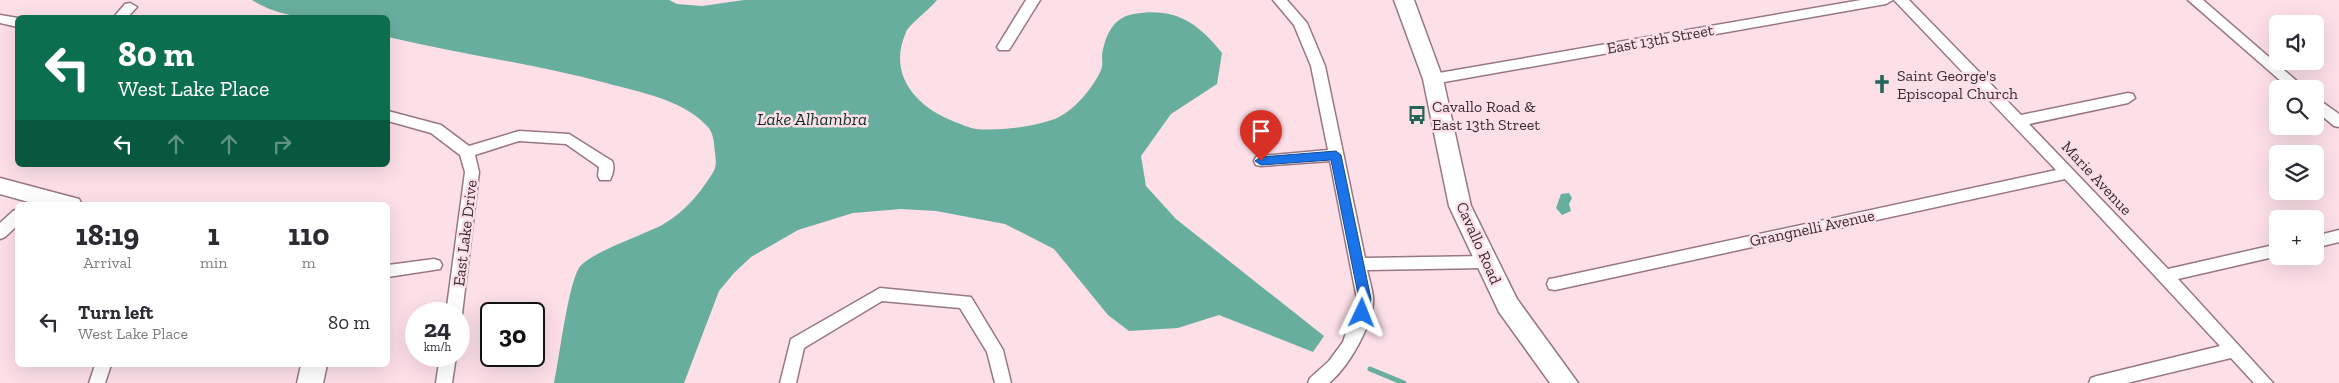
<!DOCTYPE html>
<html lang="en">
<head>
<meta charset="utf-8">
<style>
	:root { --surface:#fff; --page:#f7f7f7; --text:#2b2b33; --muted:#7c7c81 }
	body { margin:0; font-family:"Zilla Slab",serif; background:var(--page); color:var(--text); height:100vh; display:flex; flex-direction:column; font-size:19px; white-space:nowrap }
	* { box-sizing:border-box; margin:0 }
	p { font-size:16px; color:var(--muted) }
	.icon { flex:none; width:28px; height:28px; fill:none; stroke:currentColor; stroke-width:2; stroke-linecap:round; stroke-linejoin:round }
	.map { position:relative; flex:1; overflow:hidden }
	.drawer { position:absolute; left:15px; top:202px; width:375px; height:165px; display:flex; flex-direction:column; background:var(--surface); border-radius:8px; box-shadow:0 5px 20px #0002 }
	.drawer>* { flex:none }
	.banner { position:absolute; left:15px; top:15px; width:375px; height:152px; border-radius:8px; box-shadow:0 5px 20px #0002; background:#0b6e4f; color:#fff; overflow:hidden }
	.tools { position:absolute; left:2269px; top:15px; display:grid; gap:10px }
	.tools a { display:grid; place-items:center; width:55px; height:55px; border-radius:8px; background:var(--surface); box-shadow:0 5px 20px #0002; font-size:25px }
	.speed { position:absolute; left:405px; top:302px; display:flex; gap:10px; font-size:25px; font-weight:700; text-align:center }
	.speed>* { display:grid; place-content:center; width:65px; height:65px; border-radius:50%; background:var(--surface); box-shadow:0 5px 20px #0002; line-height:1 }
	.speed small { font-size:12px; font-weight:400 }
	.speed .limit { border:2px solid #111; border-radius:8px; background:#fff; color:#111 }
	.pin { position:absolute; display:grid; place-items:center; width:42px; height:42px; color:#fff; margin:-51px -21px; border-radius:50% 50% 50% 0; rotate:-45deg; box-shadow:0 0 5px #0007 }
	.pin .icon { rotate:45deg }
	.me { position:absolute; width:55px; margin:-28px; rotate:2deg; stroke-linejoin:round; filter:drop-shadow(0 0 4px #0008) }
	.turn { display:flex; align-items:center; gap:18px; height:105px; padding:0 20px; font-size:22px }
	.turn .icon { width:65px; height:65px; stroke-width:2.5 }
	.turn b { display:block; font-size:35px; line-height:42px }
	.lanes { display:flex; align-items:center; height:48px; padding:0 20px; background:#0003; justify-content:center; gap:25px; direction:ltr }
	.lanes .off { opacity:.35 }
	.eta { display:flex; justify-content:space-evenly; align-items:center; height:85px; text-align:center }
	.eta b { font-size:30px; font-weight:800; line-height:35px }
	ul { padding:0; list-style:none }
	li { display:flex; align-items:center; gap:15px; height:70px; padding:0 20px }
	li div { flex:1 }
	li b { display:block; font-size:19px }
	li em { font-style:normal }
	.map>svg:first-child { display:block }
	.water { fill:#68ae9e }
	.lines { fill:none; stroke-linecap:round; stroke-linejoin:round }
	.stream { stroke:#68ae9e; stroke-width:5 }
	.street-casing { stroke:#987782; stroke-width:3 }
	.secondary-casing { stroke:#987782; stroke-width:3 }
	.street { fill:#fff; fill-rule:evenodd }
	.secondary { fill:#fff; fill-rule:evenodd }
	.route { fill:#1a73e8; stroke:#114b97 }
	.labels { text-anchor:middle; dominant-baseline:central; stroke-width:5; stroke-linejoin:round; paint-order:stroke }
	.street-label { font-size:16px; fill:#3b2d32; stroke:#fddfe8 }
	.poi-label { font-size:16px; fill:#3b2d32; stroke:#fddfe8; text-anchor:start }
	.water-label { font-size:18px; font-style:italic; fill:#0e312a; stroke:#fddfe8 }
</style>
</head>
<body>
<div class="map">
<svg width="2339" height="383" viewBox="0 0 2339 383">
	<rect width="100%" height="100%" fill="#fddfe8"/>
	<!-- water -->
	<g class="water">
		<path d="M 252,0 L 669,0 L 677,4 L 702,6 L 744,0 L 937,0 C 931,8 908,26 906,32 C 887,75 916,107 955,122 C 961,124 969,128 976,129 C 1001,131 1032,127 1055,119 C 1074,111 1093,88 1101,70 C 1103,65 1102,60 1102,55 C 1105,36 1113,17 1134,14 C 1175,7 1198,23 1222,53 L 1217,84 L 1171,114 L 1141,156 L 1146,186 L 1176,219 L 1324,336 L 1313,352 L 1219,315 L 1178,328 L 1129,331 L 1108,315 L 1054,249 L 1005,224 L 936,211 L 901,209 L 853,213 L 798,230 L 751,257 L 734,273 L 719,291 L 684,383 L 554,383 C 559,360 568,285 579,268 C 589,253 643,235 662,225 C 683,213 699,195 712,174 C 717,167 716,161 715,153 C 714,143 714,132 706,125 C 681,99 639,92 606,83 C 534,64 460,54 388,37 L 388,18 C 344,18 291,25 252,0 Z"/>
		<path d="M 1569,193 L 1572,198 L 1569,204 L 1571,211 L 1562,215 L 1556,208 L 1561,194 Z"/>
	</g>
	<g class="lines">
		<!-- stream -->
		<path class="stream" d="M 1370,369 L 1404,383"/>
		<!-- street casing -->
		<g class="street-casing">
			<g id="street">
				<path d="M 1026,0 L 1040,0 L 1009,50 L 999,50 L 997,47 Z"/>
				<path d="M 1273,0 L 1287,0 L 1307,23 L 1325,66 L 1365,258 L 1485,256 L 1491,258 L 1493,262 L 1491,266 L 1485,268 L 1367,270 C 1369,279 1372,288 1373,297 C 1375,322 1348,368 1329,383 L 1308,383 L 1310,378 L 1329,361 L 1343,342 L 1357,299 L 1330,161 L 1261,166 L 1256,165 L 1254,161 L 1256,157 L 1261,156 L 1328,150 L 1311,66 L 1294,25 Z"/>
				<path d="M 1861,0 L 1893,0 L 1886,4 L 1433,84 L 1426,79 L 1433,74 Z"/>
				<path d="M 1894,0 L 1909,0 L 2021,115 L 2128,93 L 2133,94 L 2135,98 L 2128,103 L 2029,124 L 2168,269 L 2278,244 L 2278,256 L 2178,279 L 2273,383 L 2254,383 L 2231,358 L 2127,383 L 2089,383 L 2091,378 L 2097,376 L 2220,346 L 2065,179 L 1555,290 L 1549,289 L 1547,284 L 1549,279 L 1555,278 L 2056,170 Z"/>
				<path d="M 2188,0 L 2203,0 L 2306,89 L 2290,89 Z"/>
				<path d="M 130,3 L 137,7 L 127,18 L 113,18 L 125,4 Z"/>
				<path d="M 0,15 L 18,18 L 18,27 L 0,23 Z"/>
				<path d="M 2315,97 L 2339,114 L 2339,127 L 2334,126 L 2315,110 Z"/>
				<path d="M 388,111 L 441,125 L 469,146 L 519,131 L 569,134 L 612,161 C 615,167 613,174 610,180 L 600,180 L 598,176 L 599,167 L 566,144 L 519,141 L 475,155 L 479,172 L 462,314 L 459,319 L 459,314 L 446,314 L 465,172 L 460,155 L 431,133 L 388,121 Z"/>
				<path d="M 18,209 L 18,225 L 5,237 L 0,239 L 0,223 L 13,211 Z"/>
				<path d="M 2339,230 L 2339,242 L 2315,248 L 2315,236 Z"/>
				<path d="M 434,259 L 440,261 L 442,265 L 440,269 L 388,277 L 388,265 Z"/>
				<path d="M 880,288 L 971,297 L 1003,350 L 1011,383 L 995,383 L 987,352 L 960,308 L 882,301 L 804,348 L 796,383 L 780,383 L 791,339 Z"/>
				<path d="M 440,356 L 456,356 L 452,383 L 436,383 Z"/>
				<path d="M 95,365 L 111,365 L 105,383 L 89,383 Z"/>
			</g>
		</g>
		<!-- secondary casing -->
		<g class="secondary-casing">
			<g id="secondary">
				<path d="M 1394,0 L 1414,0 L 1443,79 L 1471,206 L 1517,299 L 1578,383 L 1550,383 L 1499,312 L 1449,206 L 1423,79 Z"/>
				<path d="M 0,178 L 79,199 L 82,205 L 39,205 L 0,194 Z"/>
				<path d="M 301,365 L 327,365 L 323,383 L 297,383 Z"/>
			</g>
		</g>
		<!-- street -->
		<use href="#street" class="street"/>
		<!-- secondary -->
		<use href="#secondary" class="secondary"/>
	</g>
	<!-- route -->
	<path class="route" d="M 1336,151 L 1341,155 L 1371,299 L 1368,313 L 1362,318 L 1356,313 L 1359,299 L 1331,160 L 1261,165 L 1255,161 L 1261,157 Z"/>
	<!-- icons -->
	<defs>
		<g id="church-bare" transform="scale(1.5)"><path d="M-1.2-6h2.4v3.5h3.3v2.4h-3.3V6h-2.4V-.1h-3.3v-2.4h3.3Z" fill="#216658" stroke="#fddfe8" stroke-width="2.5" paint-order="stroke"/></g>
		<g id="bus-bare" transform="scale(1.5)"><path d="M-5-6H5V4H4V6H2V4H-2V6H-4V4H-5ZM-3.5-4V0h7V-4ZM-3.5 1.2v1.5H-2V1.2ZM2 1.2v1.5H3.5V1.2Z" fill="#216658" stroke="#fddfe8" stroke-width="2.5" paint-order="stroke"/></g>
	</defs>
	<g fill-rule="evenodd">
		<use href="#church-bare" x="1882" y="84"/>
		<use href="#bus-bare" x="1417" y="115"/>
	</g>
	<g class="labels">
		<!-- street labels -->
		<g class="street-label">
			<text transform="translate(1660 39) rotate(-10)">East 13th Street</text>
			<text transform="translate(2097 178) rotate(47)">Marie Avenue</text>
			<text transform="translate(1812 228) rotate(-12)">Grangnelli Avenue</text>
			<text transform="translate(465 233) rotate(-83)">East Lake Drive</text>
			<text transform="translate(1479 243) rotate(66)">Cavallo Road</text>
		</g>
		<!-- poi labels -->
		<g class="poi-label">
			<text x="1897" y="75">Saint George's<tspan x="1897" dy="18">Episcopal Church</tspan></text>
			<text x="1432" y="106">Cavallo Road &amp;<tspan x="1432" dy="18">East 13th Street</tspan></text>
		</g>
		<!-- water labels -->
		<g class="water-label">
			<text x="812" y="119">Lake Alhambra</text>
		</g>
	</g>
</svg>
<div class="tools">
<a><svg class="icon" aria-label="sound" viewBox="0 0 24 24"><path d="M4 9h4l5-4v14l-5-4H4zM17 9q2 3 0 6"/></svg></a>
<a><svg class="icon" aria-label="search" viewBox="0 0 24 24"><circle cx="10" cy="10" r="6"/><path d="M15 15l6 6"/></svg></a>
<a><svg class="icon" aria-label="layers" viewBox="0 0 24 24"><path d="M12 4l9 5-9 5-9-5zM3 14l9 5 9-5"/></svg></a>
<a>+</a>
</div>
<div class="speed"><div>24<small>km/h</small></div><div class="limit">30</div></div>
<div class="pin" style="left:1261px;top:161px;background:#d93025"><svg class="icon" aria-label="arrive" viewBox="0 0 24 24"><path d="M6 21V4h12l-3 4 3 4H6"/></svg></div>
<svg class="me" style="left:1362px;top:313px" viewBox="-20 -20 40 40"><path d="M0-17L14 15 0 8-14 15z" fill="#1a73e8" stroke="#fff" stroke-width="4"/></svg>
<div class="banner">
<div class="turn"><svg class="icon" aria-label="left" viewBox="0 0 24 24"><path d="M17 20v-9H6M10 6l-5 5 5 5"/></svg><div><b>80 m</b>West Lake Place</div></div>
<div class="lanes"><svg class="icon" aria-label="left" viewBox="0 0 24 24"><path d="M17 20v-9H6M10 6l-5 5 5 5"/></svg><svg class="icon off" aria-label="ahead" viewBox="0 0 24 24"><path d="M12 20V5M6 11l6-6 6 6"/></svg><svg class="icon off" aria-label="ahead" viewBox="0 0 24 24"><path d="M12 20V5M6 11l6-6 6 6"/></svg><svg class="icon off" aria-label="right" viewBox="0 0 24 24"><path d="M7 20v-9h11M14 6l5 5-5 5"/></svg></div>
</div>
<section class="drawer">
<div class="eta">
<div><b>18:19</b><p>Arrival</p></div>
<div><b>1</b><p>min</p></div>
<div><b>110</b><p>m</p></div>
</div>
<ul>
<li><svg class="icon" aria-label="left" viewBox="0 0 24 24"><path d="M17 20v-9H6M10 6l-5 5 5 5"/></svg><div><b>Turn left</b><p>West Lake Place</p></div><em>80 m</em></li>
</ul>
</section>
</div>
</body>
</html>
